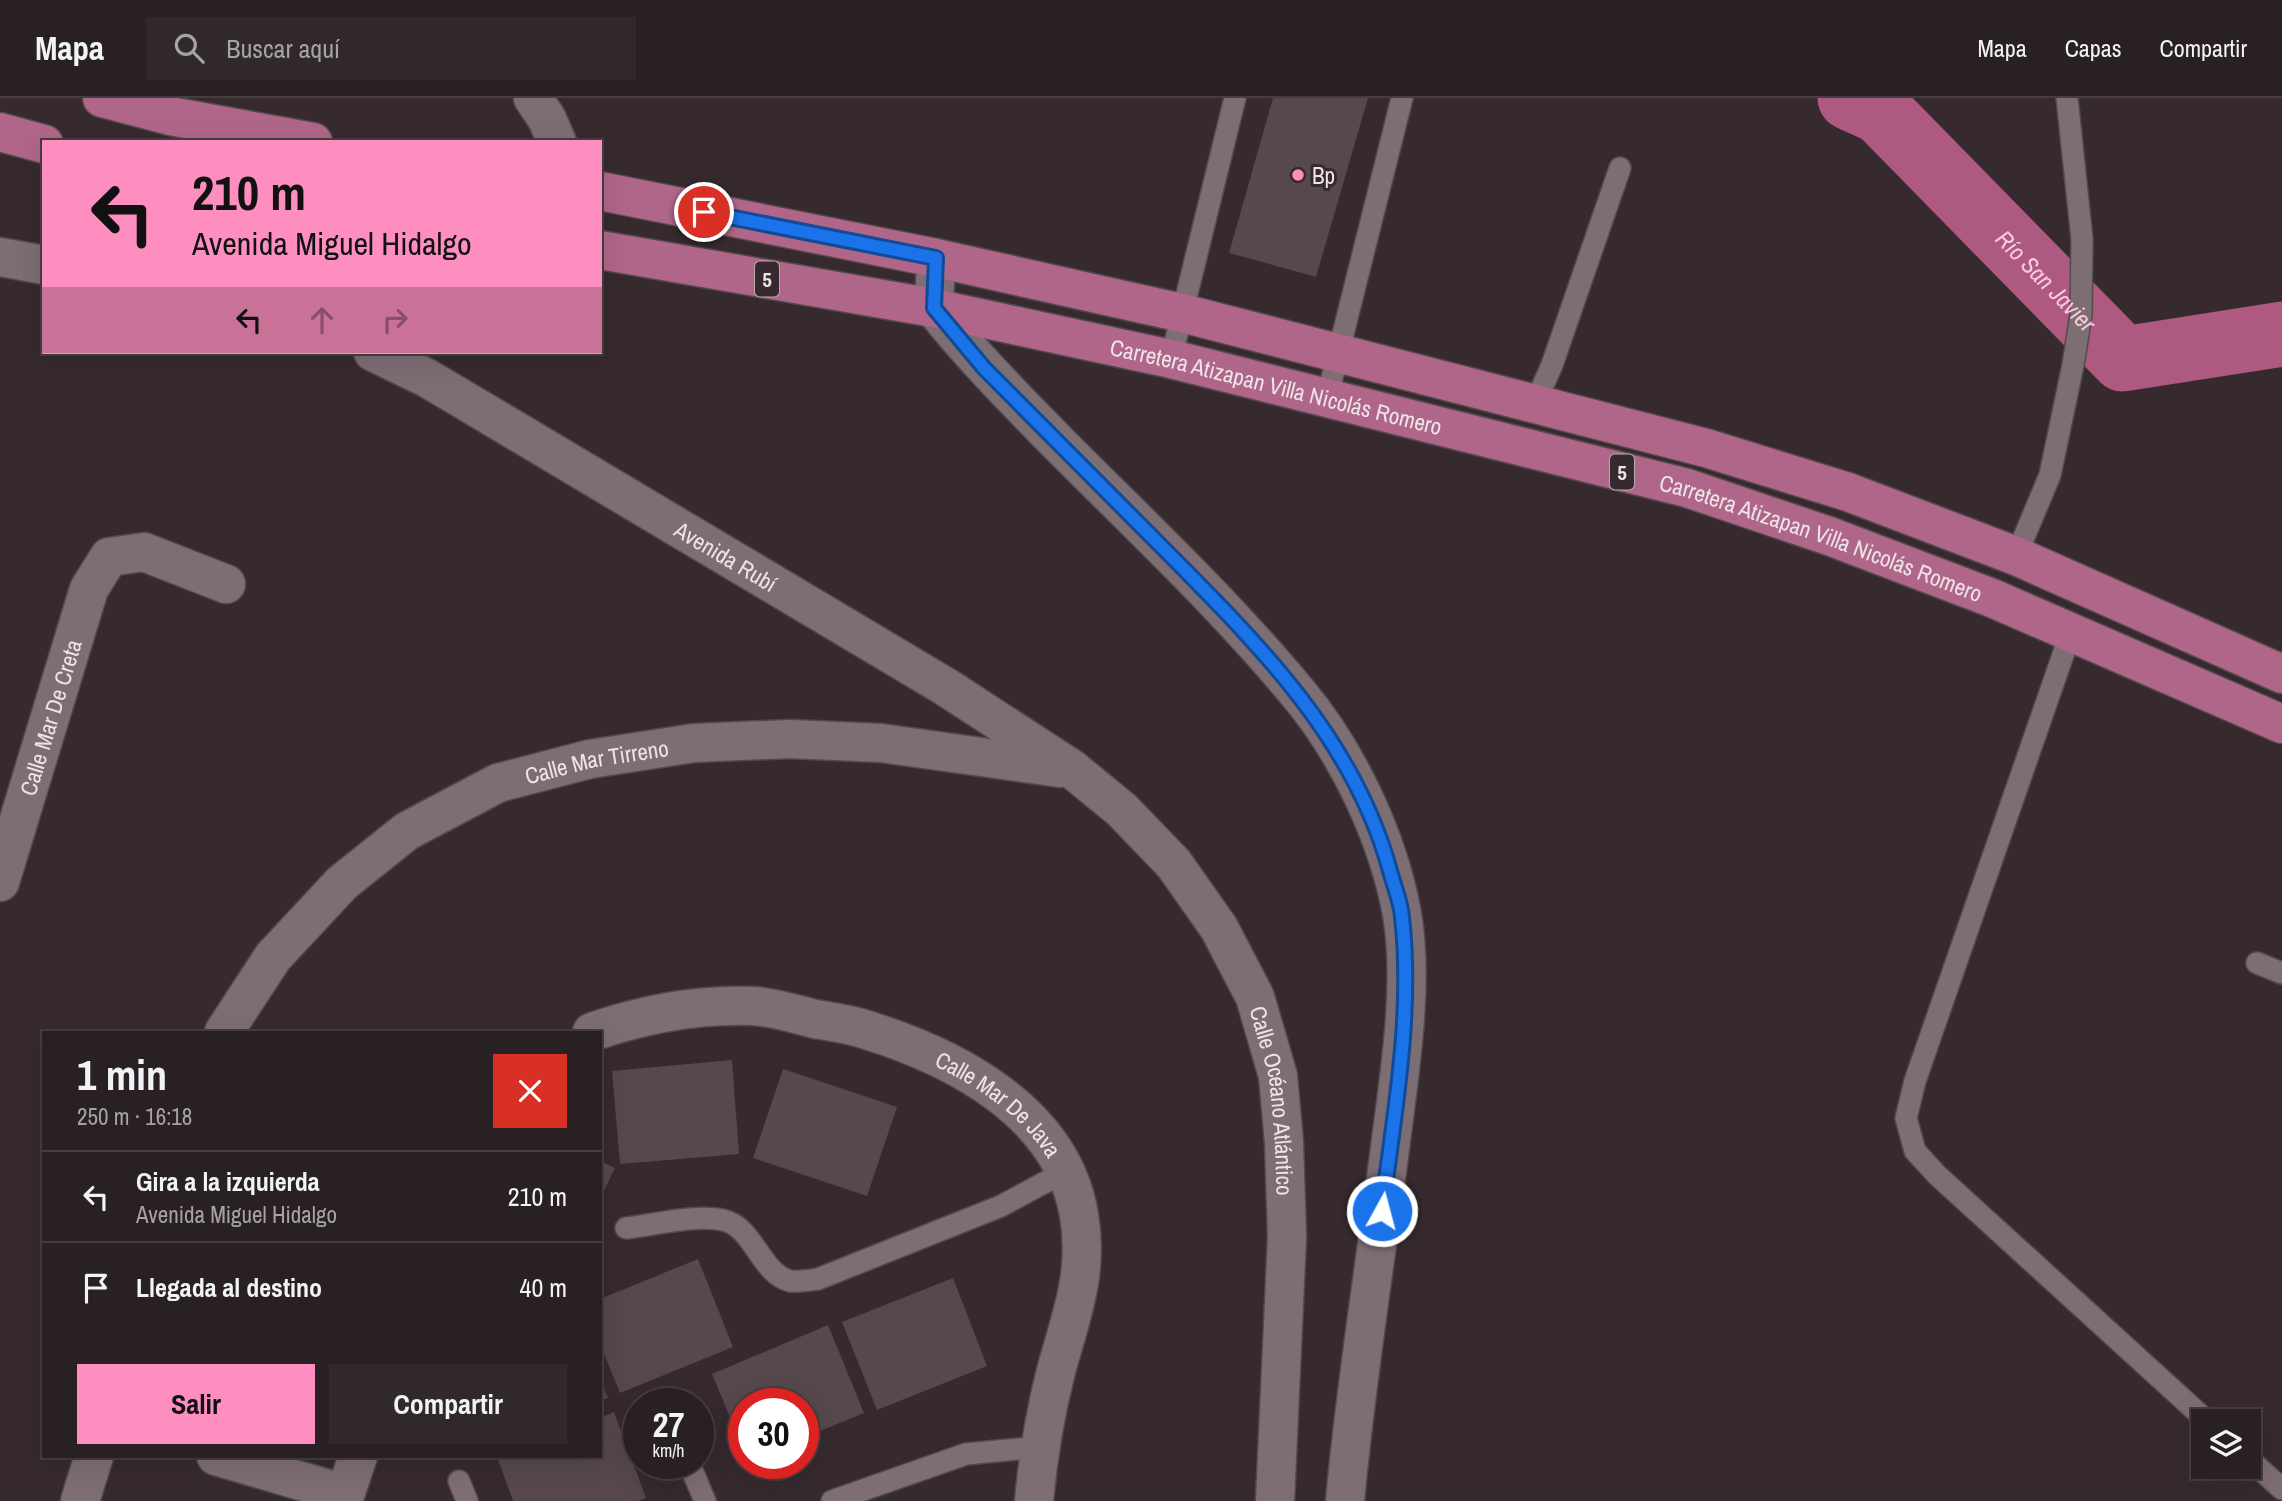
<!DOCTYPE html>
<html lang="es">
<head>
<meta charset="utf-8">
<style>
	:root { --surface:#282022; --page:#30282a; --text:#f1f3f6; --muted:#a5a3a5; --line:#443e40; --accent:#fd8ebf }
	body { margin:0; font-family:"Archivo Narrow",sans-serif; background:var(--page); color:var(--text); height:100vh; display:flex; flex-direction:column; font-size:26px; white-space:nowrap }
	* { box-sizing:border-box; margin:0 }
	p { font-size:23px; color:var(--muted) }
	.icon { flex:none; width:38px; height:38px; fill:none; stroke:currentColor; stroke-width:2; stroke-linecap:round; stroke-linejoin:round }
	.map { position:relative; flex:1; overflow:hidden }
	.sheet { position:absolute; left:42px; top:933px; width:560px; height:427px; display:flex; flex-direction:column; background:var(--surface); border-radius:0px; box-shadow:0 7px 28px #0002,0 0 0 2px var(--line) }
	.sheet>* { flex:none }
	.banner { position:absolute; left:42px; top:42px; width:560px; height:214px; border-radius:0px; box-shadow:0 7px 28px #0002,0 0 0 2px var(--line); background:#fd8ebf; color:#111; overflow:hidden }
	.tools { position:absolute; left:2191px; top:1311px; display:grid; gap:14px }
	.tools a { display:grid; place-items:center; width:70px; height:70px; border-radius:0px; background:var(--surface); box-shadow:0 7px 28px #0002,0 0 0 2px var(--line); font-size:35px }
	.speed { position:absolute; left:623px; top:1290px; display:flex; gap:14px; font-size:35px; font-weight:700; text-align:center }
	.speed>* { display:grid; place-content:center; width:91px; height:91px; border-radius:50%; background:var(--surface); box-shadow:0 7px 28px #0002,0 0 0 2px var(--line); line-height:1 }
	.speed small { font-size:18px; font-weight:400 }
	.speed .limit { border:10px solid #d22; background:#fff; color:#111 }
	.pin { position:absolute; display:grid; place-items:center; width:60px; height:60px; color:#fff; margin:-30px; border:4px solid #fff; border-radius:50%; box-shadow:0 2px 7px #0007 }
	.me { position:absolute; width:77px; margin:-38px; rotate:7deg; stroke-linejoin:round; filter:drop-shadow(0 0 5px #0008) }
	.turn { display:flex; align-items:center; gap:24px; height:147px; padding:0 35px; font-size:32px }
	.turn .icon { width:91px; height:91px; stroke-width:2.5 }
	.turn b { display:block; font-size:49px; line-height:60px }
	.lanes { display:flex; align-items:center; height:66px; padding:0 35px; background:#0003; justify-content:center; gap:35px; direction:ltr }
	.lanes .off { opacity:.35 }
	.round { display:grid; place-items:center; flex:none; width:74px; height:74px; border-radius:0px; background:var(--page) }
	.overview { display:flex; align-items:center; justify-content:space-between; height:119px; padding:0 35px }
	h1 { font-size:42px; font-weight:800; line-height:52px }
	.cta { display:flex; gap:14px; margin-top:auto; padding:14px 35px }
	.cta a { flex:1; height:80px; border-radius:0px; background:var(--accent); color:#111; font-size:28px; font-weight:800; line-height:80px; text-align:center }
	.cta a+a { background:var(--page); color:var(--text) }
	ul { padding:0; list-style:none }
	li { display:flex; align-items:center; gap:21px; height:91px; padding:0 35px; border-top:2px solid var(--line) }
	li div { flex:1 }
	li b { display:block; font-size:26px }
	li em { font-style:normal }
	header { display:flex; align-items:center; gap:42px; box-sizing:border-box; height:98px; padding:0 35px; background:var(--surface); border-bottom:2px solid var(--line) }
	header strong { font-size:33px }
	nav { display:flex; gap:38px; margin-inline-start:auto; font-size:24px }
	.search { width:490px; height:63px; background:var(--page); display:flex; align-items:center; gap:18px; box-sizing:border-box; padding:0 24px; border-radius:0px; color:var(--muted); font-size:26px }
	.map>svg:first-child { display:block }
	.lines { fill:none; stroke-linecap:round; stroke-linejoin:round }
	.river { stroke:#ae597f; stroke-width:65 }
	.building { fill:#56484d }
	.service-casing { stroke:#53494c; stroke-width:24 }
	.minor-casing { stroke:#53494c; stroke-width:41 }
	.primary-casing { stroke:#53494c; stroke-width:41 }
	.service { stroke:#7d6e74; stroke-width:21 }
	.minor { stroke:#7d6e74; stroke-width:38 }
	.primary { stroke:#b06688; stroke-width:38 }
	.route-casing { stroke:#114b97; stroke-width:18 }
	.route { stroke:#1a73e8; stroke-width:12 }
	.poi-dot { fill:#fd8ebf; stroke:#362a2e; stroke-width:2.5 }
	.labels { text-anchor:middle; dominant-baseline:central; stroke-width:6; stroke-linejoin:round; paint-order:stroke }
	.shield { fill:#362a2e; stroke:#b5acb0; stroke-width:2 }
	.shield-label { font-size:21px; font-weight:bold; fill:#ece4e7 }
	.poi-label { font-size:23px; fill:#ece4e7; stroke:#362a2e; text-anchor:start }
	.street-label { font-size:23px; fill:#ece4e7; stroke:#362a2e }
	.water-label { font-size:24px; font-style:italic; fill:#fac9dc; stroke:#362a2e }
</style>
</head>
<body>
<header>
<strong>Mapa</strong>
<div class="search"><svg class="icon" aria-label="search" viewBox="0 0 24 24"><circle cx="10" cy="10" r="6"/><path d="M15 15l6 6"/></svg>Buscar aquí</div>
<nav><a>Mapa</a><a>Capas</a><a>Compartir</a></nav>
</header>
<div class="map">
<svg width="2282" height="1403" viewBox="0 0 2282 1403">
	<rect width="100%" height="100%" fill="#362a2e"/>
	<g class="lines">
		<!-- river -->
		<path class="river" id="s1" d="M 1850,0 L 1881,14 L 2123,261 L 2282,236"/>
	</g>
	<!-- building -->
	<g class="building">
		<path d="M 1273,0 L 1368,0 L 1316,179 L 1229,155 Z"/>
		<path d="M 732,962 L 739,1056 L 620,1066 L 612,973 Z"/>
		<path d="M 783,971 L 897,1009 L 867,1098 L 753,1060 Z"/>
		<path d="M 600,1063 L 615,1070 L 600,1101 Z"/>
		<path d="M 698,1161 L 733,1249 L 620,1295 L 600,1246 L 600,1201 Z"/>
		<path d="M 953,1180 L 987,1268 L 877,1312 L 842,1224 Z"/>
		<path d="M 828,1227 L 864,1315 L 803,1340 L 803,1306 L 744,1306 L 744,1353 L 712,1276 Z"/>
		<path d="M 600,1281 L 608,1300 L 600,1303 Z"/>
		<path d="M 614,1314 L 646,1400 L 638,1403 L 513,1403 L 497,1359 L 600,1358 L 600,1320 Z"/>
	</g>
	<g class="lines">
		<!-- service casing -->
		<g class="service-casing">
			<g id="service">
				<path d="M 1171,261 L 1235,0"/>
				<path d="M 1327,300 L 1402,0"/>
				<path d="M 1535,305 L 1552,267 L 1620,70"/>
				<path d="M 2016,458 L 2050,377 L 2073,267 L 2081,217 L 2082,141 L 2067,0"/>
				<path d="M 2071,534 L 1915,983 L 1906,1020 L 1915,1053 L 1937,1077 L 2207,1323"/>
				<path d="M 2257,865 L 2282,875"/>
				<path d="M 626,1130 C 654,1127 695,1116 723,1122 C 754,1129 760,1175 790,1183 C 798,1184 810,1182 818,1181 L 1001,1108 L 1066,1073"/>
				<path d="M 2249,1361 L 2282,1391"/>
				<path d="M 689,1365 L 705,1403"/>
				<path d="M 459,1383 L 467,1403"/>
				<path d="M 832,1403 L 966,1356 L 1039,1349"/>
			</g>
		</g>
		<!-- minor casing -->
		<g class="minor-casing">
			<g id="minor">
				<path d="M 533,0 L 547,21 L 557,44"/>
				<path d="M 0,159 L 44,167"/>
				<path d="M 936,160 L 934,210 C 972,258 1016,302 1059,346 C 1140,427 1224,506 1297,594 C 1347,653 1388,739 1402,816 C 1414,884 1400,973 1391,1042 C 1376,1162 1356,1282 1345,1403"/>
				<path id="s2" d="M 373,254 L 427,280 L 946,589 L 1072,671 L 1122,712 L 1174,766 L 1219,830 L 1255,899 L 1278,978 L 1284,1044 L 1287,1139 L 1275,1403"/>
				<path id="s3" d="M 0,784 L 89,491 L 109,459 L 144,454 L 226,486"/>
				<path id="s4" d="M 224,934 L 273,859 L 342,785 L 407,733 L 498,685 L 590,661 L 694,645 L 790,641 L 881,645 L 1060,670"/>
				<path id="s5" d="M 592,934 C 644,916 698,906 753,908 C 773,909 795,916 815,921 C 832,924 850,926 867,932 C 957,960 1062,1015 1079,1117 C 1089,1175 1071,1218 1056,1273 C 1045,1316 1038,1359 1034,1403"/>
				<path d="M 216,1358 L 345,1396"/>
				<path d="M 80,1403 L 94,1358"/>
				<path d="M 343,1403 L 358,1358"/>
			</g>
		</g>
		<!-- primary casing -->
		<g class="primary-casing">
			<g id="primary">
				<path d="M 102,0 L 170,18 L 313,44"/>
				<path d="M 0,34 L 44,46"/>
				<path d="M 600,93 L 936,160 L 1182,215 L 1706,350 L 1848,394 L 2016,458 L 2282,576"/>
				<path id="s6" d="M 600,152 L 934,210 L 1171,261 L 1687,390 L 1829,438 L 1992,500 L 2282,626"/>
			</g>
		</g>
		<!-- service -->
		<use href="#service" class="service"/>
		<!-- minor -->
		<use href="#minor" class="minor"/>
		<!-- primary -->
		<use href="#primary" class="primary"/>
	</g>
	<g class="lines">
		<!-- route casing -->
		<g class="route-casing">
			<path id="route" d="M 704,114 L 936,160 L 934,210 L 984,270 C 1041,327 1098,384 1155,442 C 1251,539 1353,636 1390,773 C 1394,788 1401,804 1402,819 C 1413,917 1394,1016 1382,1113"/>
		</g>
		<!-- route -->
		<use href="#route" class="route"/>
	</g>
	<!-- markers -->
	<circle class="poi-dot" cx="1298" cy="77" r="7"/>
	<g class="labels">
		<!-- shield labels -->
		<g class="shield">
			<rect x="755" y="163.5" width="24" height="35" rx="5"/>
			<rect x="1610" y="356.5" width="24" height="35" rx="5"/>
		</g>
		<g class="shield-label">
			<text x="767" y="181">5</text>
			<text x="1622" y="374">5</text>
		</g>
		<!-- poi labels -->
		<g class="poi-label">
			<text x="1312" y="77">Bp</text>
		</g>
		<!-- street labels -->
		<g class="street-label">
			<text stroke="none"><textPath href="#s6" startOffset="690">Carretera Atizapan Villa Nicolás Romero</textPath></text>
			<text stroke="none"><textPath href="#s6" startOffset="1256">Carretera Atizapan Villa Nicolás Romero</textPath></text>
			<text stroke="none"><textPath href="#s2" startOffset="408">Avenida Rubí</textPath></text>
			<text stroke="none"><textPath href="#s3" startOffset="172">Calle Mar De Creta</textPath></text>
			<text stroke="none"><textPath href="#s4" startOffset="478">Calle Mar Tirreno</textPath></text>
			<text stroke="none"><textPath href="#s2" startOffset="1216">Calle Océano Atlántico</textPath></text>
			<text stroke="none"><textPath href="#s5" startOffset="434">Calle Mar De Java</textPath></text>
		</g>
		<!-- water labels -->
		<g class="water-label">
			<text stroke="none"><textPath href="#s1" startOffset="270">Río San Javier</textPath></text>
		</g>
	</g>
</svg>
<div class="tools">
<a><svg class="icon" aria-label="layers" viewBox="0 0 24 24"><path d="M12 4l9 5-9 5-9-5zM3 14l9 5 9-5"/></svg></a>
</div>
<div class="speed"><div>27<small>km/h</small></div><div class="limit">30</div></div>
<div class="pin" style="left:704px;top:114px;background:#d93025"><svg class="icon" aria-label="arrive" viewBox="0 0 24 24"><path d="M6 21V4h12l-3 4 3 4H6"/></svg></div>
<svg class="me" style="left:1382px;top:1113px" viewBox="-20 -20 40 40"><circle r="17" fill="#1a73e8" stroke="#fff" stroke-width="3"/><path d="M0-11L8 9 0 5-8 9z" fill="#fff"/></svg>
<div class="banner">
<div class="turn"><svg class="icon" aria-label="left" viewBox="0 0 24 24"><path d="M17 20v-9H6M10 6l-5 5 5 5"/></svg><div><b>210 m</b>Avenida Miguel Hidalgo</div></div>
<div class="lanes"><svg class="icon" aria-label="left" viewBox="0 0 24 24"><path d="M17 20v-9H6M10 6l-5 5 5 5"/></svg><svg class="icon off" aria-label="ahead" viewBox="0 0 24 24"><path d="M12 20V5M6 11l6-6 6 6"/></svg><svg class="icon off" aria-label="right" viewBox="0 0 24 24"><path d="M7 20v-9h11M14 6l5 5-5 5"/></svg></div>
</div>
<section class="sheet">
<div class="overview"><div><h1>1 min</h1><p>250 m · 16:18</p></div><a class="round" style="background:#d93025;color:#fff"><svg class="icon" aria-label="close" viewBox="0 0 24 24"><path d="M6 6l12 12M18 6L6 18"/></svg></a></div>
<ul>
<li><svg class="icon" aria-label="left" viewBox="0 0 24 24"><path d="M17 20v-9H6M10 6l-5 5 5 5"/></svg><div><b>Gira a la izquierda</b><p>Avenida Miguel Hidalgo</p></div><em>210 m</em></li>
<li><svg class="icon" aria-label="arrive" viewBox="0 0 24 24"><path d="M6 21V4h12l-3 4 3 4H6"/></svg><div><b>Llegada al destino</b></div><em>40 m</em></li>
</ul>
<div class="cta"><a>Salir</a><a>Compartir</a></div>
</section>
</div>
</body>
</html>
